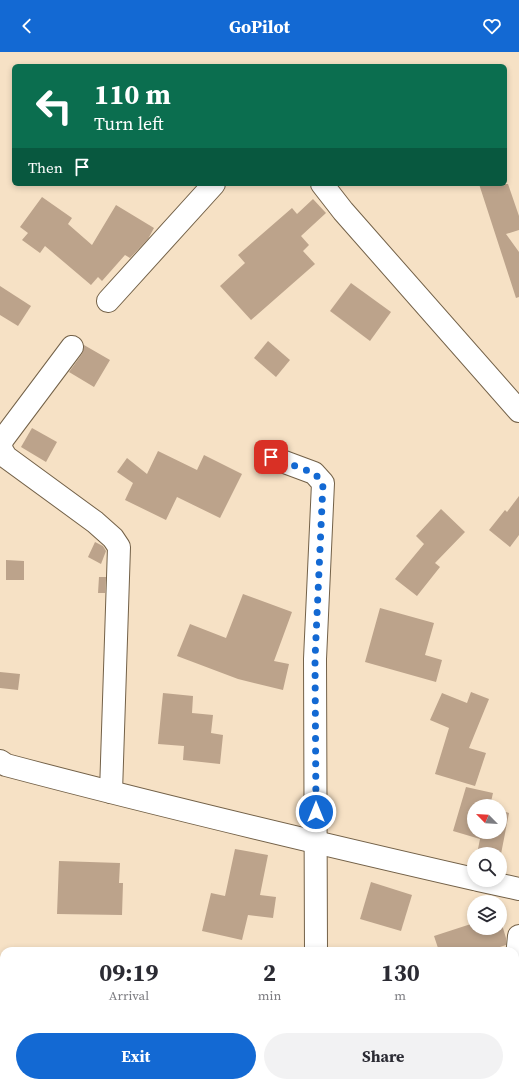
<!DOCTYPE html>
<html lang="en">
<head>
<meta charset="utf-8">
<style>
	:root { --surface:#fff; --page:#f2f2f3; --text:#2b2b33; --muted:#7c7c81; --accent:#1369d3 }
	body { margin:0; font-family:"Source Serif 4",serif; background:var(--page); color:var(--text); height:100vh; display:flex; flex-direction:column; font-size:15px; white-space:nowrap }
	* { box-sizing:border-box; margin:0 }
	p { font-size:13px; color:var(--muted) }
	.icon { flex:none; width:22px; height:22px; fill:none; stroke:currentColor; stroke-width:2; stroke-linecap:round; stroke-linejoin:round }
	.map { position:relative; flex:1; overflow:hidden }
	.drawer { position:absolute; left:0px; top:895px; width:519px; height:140px; display:flex; flex-direction:column; background:var(--surface); border-radius:12px 12px 0 0; box-shadow:0 2px 6px #0003 }
	.drawer>* { flex:none }
	.hud { position:absolute; left:12px; top:12px; width:495px; height:122px; border-radius:6px; box-shadow:0 2px 6px #0003; background:#0b6e4f; color:#fff; overflow:hidden }
	.needle { width:26px; rotate:294deg }
	.controls { position:absolute; left:467px; top:747px; display:grid; gap:8px }
	.controls a { display:grid; place-items:center; width:40px; height:40px; border-radius:50%; background:var(--surface); box-shadow:0 2px 6px #0003; font-size:20px }
	.pin { position:absolute; display:grid; place-items:center; width:34px; height:34px; color:#fff; margin:-17px; border-radius:8px; box-shadow:0 2px 6px #0006 }
	.me { position:absolute; width:44px; margin:-22px; rotate:0deg; stroke-linejoin:round; filter:drop-shadow(0 0 3px #0008) }
	.turn { display:flex; align-items:center; gap:14px; height:84px; padding:0 16px; font-size:18px }
	.turn .icon { width:52px; height:52px; stroke-width:2.5 }
	.turn b { display:block; font-size:28px; line-height:34px }
	.then { display:flex; align-items:center; height:38px; padding:0 16px; background:#0003; gap:8px; font-size:15px }
	.eta { display:flex; justify-content:space-evenly; align-items:center; height:68px; text-align:center }
	.eta b { font-size:24px; font-weight:700; line-height:28px }
	.primary-button { display:flex; gap:8px; margin-top:auto; padding:8px 16px }
	.primary-button a { flex:1; height:46px; border-radius:24px; background:var(--accent); color:#fff; font-size:16px; font-weight:700; line-height:46px; text-align:center }
	.primary-button a+a { background:var(--page); color:var(--text) }
	header { display:flex; justify-content:space-between; align-items:center; height:52px; padding:0 16px; background:var(--accent); color:#fff; font-size:18px; font-weight:700 }
	.map>svg:first-child { display:block }
	.building { fill:#bca38b }
	.lines { fill:none; stroke-linecap:round; stroke-linejoin:round }
	.minor-casing { stroke:#736148; stroke-width:24 }
	.minor { stroke:#fff; stroke-width:22 }
	.route { stroke:#1369d3; stroke-width:7; stroke-dasharray:0 12.6 }
</style>
</head>
<body>
<header><svg class="icon" aria-label="back" viewBox="0 0 24 24"><path d="M15 5l-7 7 7 7"/></svg>GoPilot<svg class="icon" aria-label="heart" viewBox="0 0 24 24"><path d="M12 20l-8-8c-3-5 5-10 8-4 3-6 11-1 8 4z"/></svg></header>
<div class="map">
<svg width="519" height="1035" viewBox="0 0 519 1035">
	<rect width="100%" height="100%" fill="#f6e1c5"/>
	<!-- building -->
	<g class="building">
		<path d="M 479,132 L 508,132 L 519,164 L 519,178 L 506,182 L 519,200 L 519,245 L 516,246 Z"/>
		<path d="M 42,145 L 72,166 L 68,172 L 92,193 L 116,153 L 154,176 L 148,187 L 130,206 L 125,203 L 102,229 L 98,225 L 91,233 L 45,194 L 40,201 L 22,188 L 28,181 L 20,175 Z"/>
		<path d="M 313,147 L 326,161 L 301,184 L 309,193 L 303,199 L 315,212 L 251,268 L 220,234 L 245,211 L 238,203 L 292,156 L 297,162 Z"/>
		<path d="M 351,231 L 391,260 L 370,289 L 330,259 Z"/>
		<path d="M 0,234 L 31,254 L 18,274 L 0,263 Z"/>
		<path d="M 268,289 L 290,308 L 276,325 L 254,306 Z"/>
		<path d="M 84,293 L 110,308 L 94,335 L 69,320 L 82,302 Z"/>
		<path d="M 32,376 L 57,390 L 46,410 L 21,395 Z"/>
		<path d="M 158,399 L 197,418 L 204,403 L 242,422 L 220,466 L 177,445 L 166,468 L 125,448 L 133,431 L 117,420 L 127,406 L 147,422 Z"/>
		<path d="M 519,444 L 519,483 L 510,495 L 489,478 L 505,458 L 507,460 Z"/>
		<path d="M 441,457 L 465,480 L 435,511 L 440,515 L 417,544 L 395,527 L 424,492 L 416,484 Z"/>
		<path d="M 95,490 L 103,494 L 106,499 L 101,512 L 88,505 Z"/>
		<path d="M 6,508 L 24,509 L 24,528 L 6,528 Z"/>
		<path d="M 99,525 L 106,525 L 105,541 L 98,541 Z"/>
		<path d="M 243,542 L 292,560 L 274,609 L 289,612 L 283,638 L 238,627 L 177,604 L 190,572 L 226,586 Z"/>
		<path d="M 380,556 L 434,571 L 425,603 L 442,608 L 436,630 L 365,610 Z"/>
		<path d="M 0,620 L 20,622 L 18,638 L 0,636 Z"/>
		<path d="M 471,640 L 489,647 L 469,696 L 486,701 L 475,734 L 435,722 L 449,676 L 430,668 L 442,641 L 467,651 Z"/>
		<path d="M 163,641 L 193,644 L 192,661 L 213,663 L 211,681 L 223,683 L 220,712 L 183,708 L 184,694 L 158,692 Z"/>
		<path d="M 466,735 L 493,741 L 490,754 L 474,754 L 474,780 L 500,780 L 500,758 L 509,761 L 501,802 L 477,802 L 480,787 L 453,779 Z"/>
		<path d="M 235,797 L 268,803 L 260,843 L 276,845 L 273,866 L 248,863 L 242,888 L 202,879 L 211,841 L 225,844 Z"/>
		<path d="M 59,809 L 120,811 L 119,831 L 123,831 L 122,863 L 57,862 Z"/>
		<path d="M 371,830 L 412,843 L 401,879 L 360,867 Z"/>
		<path d="M 500,866 L 506,886 L 506,893 L 488,899 L 439,899 L 434,884 L 474,871 L 474,876 L 500,876 Z"/>
	</g>
	<g class="lines">
		<!-- minor casing -->
		<g class="minor-casing">
			<g id="minor">
				<path d="M 322,132 L 343,159 L 519,359"/>
				<path d="M 108,249 L 214,132"/>
				<path d="M 72,295 L 3,387 L 0,395 L 6,405 L 95,470 L 113,486 L 119,495 L 111,740"/>
				<path d="M 271,405 L 314,421 L 323,431 L 315,607 L 316,899"/>
				<path d="M 0,709 L 6,713 C 161,754 317,791 474,827"/>
				<path d="M 478,828 L 519,837"/>
				<path d="M 515,926 L 519,884"/>
				<path d="M 513,1035 L 513,1031"/>
			</g>
		</g>
		<!-- minor -->
		<use href="#minor" class="minor"/>
	</g>
	<g class="lines">
		<!-- route -->
		<path class="route" d="M 271,405 L 314,421 L 323,431 L 315,607 L 316,760"/>
	</g>
</svg>
<div class="controls">
<a><svg class="needle" viewBox="-14 -14 28 28"><path d="M0-13l5 13h-10z" fill="#e53935"/><path d="M0 13l5-13h-10z" fill="#7c7c81"/></svg></a>
<a><svg class="icon" aria-label="search" viewBox="0 0 24 24"><circle cx="10" cy="10" r="6"/><path d="M15 15l6 6"/></svg></a>
<a><svg class="icon" aria-label="layers" viewBox="0 0 24 24"><path d="M12 4l9 5-9 5-9-5zM3 14l9 5 9-5"/></svg></a>
</div>
<div class="pin" style="left:271px;top:405px;background:#d93025"><svg class="icon" aria-label="arrive" viewBox="0 0 24 24"><path d="M6 21V4h12l-3 4 3 4H6"/></svg></div>
<svg class="me" style="left:316px;top:760px" viewBox="-20 -20 40 40"><circle r="17" fill="#1369d3" stroke="#fff" stroke-width="3"/><path d="M0-11L8 9 0 5-8 9z" fill="#fff"/></svg>
<div class="hud">
<div class="turn"><svg class="icon" aria-label="left" viewBox="0 0 24 24"><path d="M17 20v-9H6M10 6l-5 5 5 5"/></svg><div><b>110 m</b>Turn left</div></div>
<div class="then">Then<svg class="icon" aria-label="arrive" viewBox="0 0 24 24"><path d="M6 21V4h12l-3 4 3 4H6"/></svg></div>
</div>
<section class="drawer">
<div class="eta">
<div><b>09:19</b><p>Arrival</p></div>
<div><b>2</b><p>min</p></div>
<div><b>130</b><p>m</p></div>
</div>
<div class="primary-button"><a>Exit</a><a>Share</a></div>
</section>
</div>
</body>
</html>
